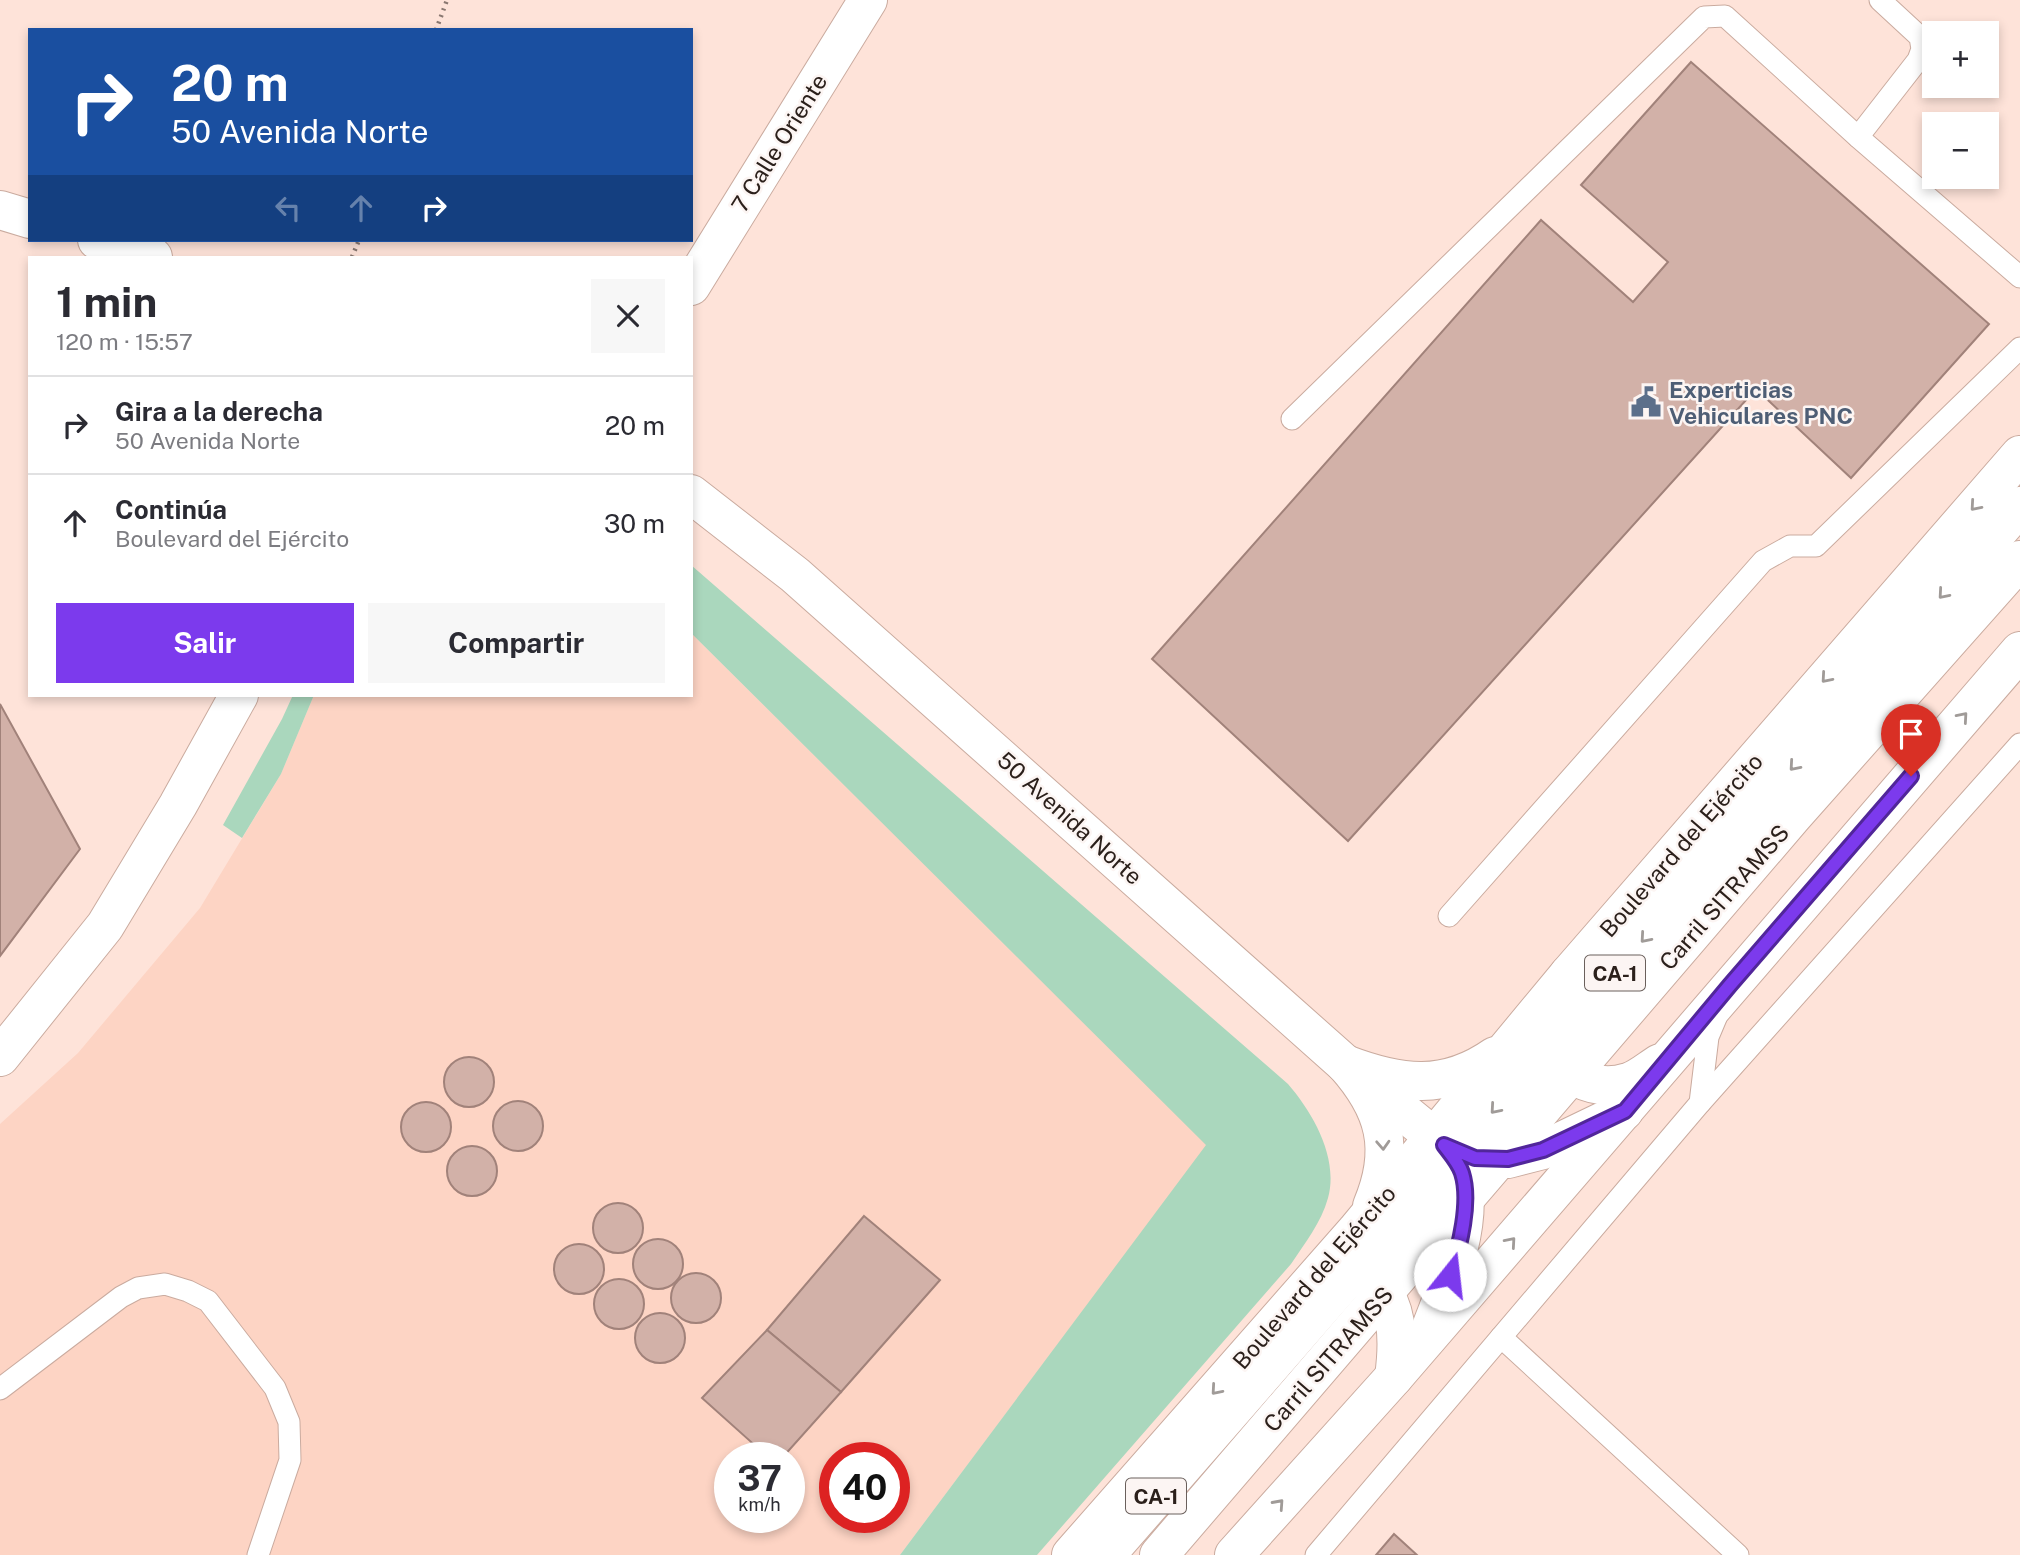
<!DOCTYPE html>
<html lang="es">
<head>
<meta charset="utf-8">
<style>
	:root { --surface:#fff; --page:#f7f7f7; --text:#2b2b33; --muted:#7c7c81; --line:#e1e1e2; --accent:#7c3aed }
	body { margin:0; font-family:"Public Sans",sans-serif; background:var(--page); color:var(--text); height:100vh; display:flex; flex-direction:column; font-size:26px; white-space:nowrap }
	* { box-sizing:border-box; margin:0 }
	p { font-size:23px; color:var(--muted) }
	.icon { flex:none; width:38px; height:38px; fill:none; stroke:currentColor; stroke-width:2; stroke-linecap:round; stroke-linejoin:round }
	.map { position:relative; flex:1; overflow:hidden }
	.side { position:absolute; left:28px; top:256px; width:665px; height:441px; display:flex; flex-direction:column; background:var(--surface); border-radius:0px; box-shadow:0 4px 10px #0003 }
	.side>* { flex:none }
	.guide { position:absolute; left:28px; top:28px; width:665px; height:214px; border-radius:0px; box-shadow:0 4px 10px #0003; background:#1a4fa0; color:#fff; overflow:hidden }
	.tools { position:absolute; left:1922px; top:21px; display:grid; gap:14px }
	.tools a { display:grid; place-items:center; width:77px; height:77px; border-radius:0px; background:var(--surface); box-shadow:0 4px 10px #0003; font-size:35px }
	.speed { position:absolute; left:714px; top:1442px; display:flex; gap:14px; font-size:35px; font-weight:700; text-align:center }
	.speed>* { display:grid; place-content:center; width:91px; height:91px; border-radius:50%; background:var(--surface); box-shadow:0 4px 10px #0003; line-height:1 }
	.speed small { font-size:18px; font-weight:400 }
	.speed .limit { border:10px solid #d22; background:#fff; color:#111 }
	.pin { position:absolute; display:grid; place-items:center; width:60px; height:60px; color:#fff; margin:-72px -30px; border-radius:50% 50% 50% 0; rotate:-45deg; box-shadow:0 0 7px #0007 }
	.pin .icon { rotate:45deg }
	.me { position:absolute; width:77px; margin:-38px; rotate:16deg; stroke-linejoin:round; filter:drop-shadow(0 0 5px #0008) }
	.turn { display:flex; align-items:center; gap:24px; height:147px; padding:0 28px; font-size:32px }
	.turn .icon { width:91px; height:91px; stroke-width:2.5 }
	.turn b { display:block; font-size:49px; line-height:60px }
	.lanes { display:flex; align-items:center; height:66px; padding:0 28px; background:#0003; justify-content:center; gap:35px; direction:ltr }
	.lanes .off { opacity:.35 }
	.round { display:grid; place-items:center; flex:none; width:74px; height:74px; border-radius:0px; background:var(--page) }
	.overview { display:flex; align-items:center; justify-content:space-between; height:119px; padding:0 28px }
	h1 { font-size:42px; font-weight:700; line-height:52px }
	.action { display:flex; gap:14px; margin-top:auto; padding:14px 28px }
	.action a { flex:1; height:80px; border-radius:0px; background:var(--accent); color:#fff; font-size:28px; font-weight:700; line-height:80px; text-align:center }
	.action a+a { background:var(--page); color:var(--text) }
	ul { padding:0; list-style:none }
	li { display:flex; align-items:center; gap:21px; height:98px; padding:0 28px; border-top:2px solid var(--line) }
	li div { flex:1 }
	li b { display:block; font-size:26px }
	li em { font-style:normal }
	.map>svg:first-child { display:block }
	.built { fill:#fdd4c4; fill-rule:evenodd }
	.green { fill:#aad7bd }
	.building { fill:#d2b1a8; stroke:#a1827a; stroke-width:2 }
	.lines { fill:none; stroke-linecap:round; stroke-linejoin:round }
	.service-casing { stroke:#caab9f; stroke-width:23 }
	.minor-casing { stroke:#caab9f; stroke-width:40 }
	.tertiary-casing { stroke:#caab9f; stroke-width:40 }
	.primary-casing { stroke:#caab9f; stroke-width:40 }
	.trunk-casing { stroke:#caab9f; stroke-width:40 }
	.path { stroke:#8a7871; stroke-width:4.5; stroke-dasharray:2 5; stroke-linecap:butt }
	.service { stroke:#fff; stroke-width:21 }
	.minor { stroke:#fff; stroke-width:38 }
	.tertiary { stroke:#fff; stroke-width:38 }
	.primary { stroke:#fff; stroke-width:38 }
	.trunk { stroke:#fff; stroke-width:38 }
	.oneway { stroke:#a09b98 }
	.route-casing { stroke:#51269a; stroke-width:18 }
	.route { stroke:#7c3aed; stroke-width:12 }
	.labels { text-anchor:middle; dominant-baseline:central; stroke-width:5; stroke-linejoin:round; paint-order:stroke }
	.shield { fill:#fcf5f3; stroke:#6a605c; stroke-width:2 }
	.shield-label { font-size:21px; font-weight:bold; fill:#2b201b }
	.street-label { font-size:23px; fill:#2b201b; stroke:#fcf5f3 }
	.service-label { font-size:23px; font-weight:bold; fill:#4e5e75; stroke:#fcf5f3; text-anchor:start }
</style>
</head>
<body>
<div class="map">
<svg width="2020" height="1555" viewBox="0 0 2020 1555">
	<rect width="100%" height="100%" fill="#fee3d9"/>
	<!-- built -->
	<path class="built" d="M 691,633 L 1207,1145 L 900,1555 L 0,1555 L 0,1124 L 78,1053 L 200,908 L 281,774 L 314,695 L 691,695 ZM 730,1458 L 789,1458 L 789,1517 L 730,1517 ZM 835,1458 L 894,1458 L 894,1517 L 835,1517 Z"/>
	<!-- green -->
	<g class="green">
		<path d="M 691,565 L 1288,1084 C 1313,1113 1339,1158 1328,1198 C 1321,1223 1305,1243 1291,1264 L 1037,1555 L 900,1555 L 1206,1145 L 691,633 Z"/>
		<path d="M 293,695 L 314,695 L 281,774 L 242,838 L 223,825 L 282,719 Z"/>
	</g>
	<!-- building -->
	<g class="building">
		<path d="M 1691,62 L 1989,324 L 1851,478 L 1756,389 L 1348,841 L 1152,659 L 1541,220 L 1633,302 L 1668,262 L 1581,185 Z"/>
		<path d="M 0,704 L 80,849 L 0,956 Z"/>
		<circle cx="469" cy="1082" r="25"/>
		<circle cx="518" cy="1126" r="25"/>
		<circle cx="426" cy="1127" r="25"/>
		<circle cx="472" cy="1171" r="25"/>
		<circle cx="618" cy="1228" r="25"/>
		<path d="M 864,1216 L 940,1280 L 841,1392 L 767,1330 Z"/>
		<circle cx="658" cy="1264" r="25"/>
		<circle cx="579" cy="1269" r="25"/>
		<circle cx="696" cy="1298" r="25"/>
		<circle cx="619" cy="1304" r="25"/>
		<circle cx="660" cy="1338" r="25"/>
		<path d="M 767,1330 L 841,1392 L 782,1458 L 769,1458 L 702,1398 Z"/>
		<path d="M 1394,1534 L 1417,1555 L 1376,1555 Z"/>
	</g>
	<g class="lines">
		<!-- service casing -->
		<g class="service-casing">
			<g id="service">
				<path d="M 1858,137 L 1918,60 L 1922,49 L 1920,37 L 1880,0"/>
				<path d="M 1292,419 L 1704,17 L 1725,16 L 1858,137 L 2020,277"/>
				<path d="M 1449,916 L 1763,561 L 1790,546 L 1816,546 L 2020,348"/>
				<path d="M 1700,1103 L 2020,744"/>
				<path d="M 1501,1337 L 1738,1555"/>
				<path d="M 0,1389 L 121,1297 L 138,1288 L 165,1284 L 188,1291 L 208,1301 L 275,1388 L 289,1422 L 290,1460 L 258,1555"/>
				<path d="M 1316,1555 L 1700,1103 L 1708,1037 L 1716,1018"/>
			</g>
		</g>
		<!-- minor casing -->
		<g class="minor-casing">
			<path id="minor" d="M 691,286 L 868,0"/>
		</g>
		<!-- tertiary casing -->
		<g class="tertiary-casing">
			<g id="tertiary">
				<path d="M 0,210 L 30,219"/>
				<path d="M 97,240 L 153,257"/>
				<path d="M 691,494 L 795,575 L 1345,1064 L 1444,1145 L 1475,1158 L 1508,1159 L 1543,1150 L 1624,1111"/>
				<path d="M 0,1057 L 105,926 L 178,805 L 239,695"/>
				<path d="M 1427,1338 C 1445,1289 1472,1234 1463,1181"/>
			</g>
		</g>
		<!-- primary casing -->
		<g class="primary-casing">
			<g id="primary">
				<path d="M 1345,1064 C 1385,1109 1396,1149 1372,1206"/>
				<path d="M 1345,1064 C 1400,1085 1445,1091 1495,1056"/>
				<path d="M 1071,1555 L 1356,1231 L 1569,974 L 2020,455"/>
				<path d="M 1159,1555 L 1793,816 L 2020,560"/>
			</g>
		</g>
		<!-- trunk casing -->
		<g class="trunk-casing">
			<g id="trunk">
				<path d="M 1569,974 C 1559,989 1547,1008 1547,1028 C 1547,1068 1589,1095 1628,1082 C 1639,1079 1650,1069 1660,1063"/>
				<path d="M 1328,1277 C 1397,1265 1401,1326 1394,1377"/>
				<path d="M 1106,1555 L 2020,506"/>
				<path d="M 1234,1555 L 1394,1377 L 2020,651"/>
			</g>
		</g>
		<!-- path -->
		<g class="path">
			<path d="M 436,30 L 447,0"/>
			<path d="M 352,257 L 359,240"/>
		</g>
		<!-- service -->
		<use href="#service" class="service"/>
		<!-- minor -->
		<use href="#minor" class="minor"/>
		<!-- tertiary -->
		<use href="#tertiary" class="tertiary"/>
		<!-- primary -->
		<use href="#primary" class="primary"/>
		<!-- trunk -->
		<use href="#trunk" class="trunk"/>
	</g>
	<!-- one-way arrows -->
	<defs><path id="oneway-chevron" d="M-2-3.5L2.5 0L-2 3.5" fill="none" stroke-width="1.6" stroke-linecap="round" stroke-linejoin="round" transform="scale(1.75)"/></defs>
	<g class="oneway">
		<use href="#oneway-chevron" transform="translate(1975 506) rotate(131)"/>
		<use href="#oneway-chevron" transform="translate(1943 594) rotate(131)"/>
		<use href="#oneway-chevron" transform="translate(1826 678) rotate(131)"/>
		<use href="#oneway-chevron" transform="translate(1963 717) rotate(-49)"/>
		<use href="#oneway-chevron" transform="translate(1794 766) rotate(131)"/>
		<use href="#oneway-chevron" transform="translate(1645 938) rotate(131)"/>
		<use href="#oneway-chevron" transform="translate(1495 1109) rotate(131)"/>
		<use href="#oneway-chevron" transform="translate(1383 1145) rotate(87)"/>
		<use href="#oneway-chevron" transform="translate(1511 1242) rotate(-49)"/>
		<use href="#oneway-chevron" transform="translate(1216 1390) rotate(131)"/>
		<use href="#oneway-chevron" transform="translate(1279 1504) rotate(-48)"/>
	</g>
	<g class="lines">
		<!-- route casing -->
		<g class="route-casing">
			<path id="route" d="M 1450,1275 C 1460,1247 1471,1201 1462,1173 C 1459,1163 1450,1153 1444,1145 L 1475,1158 L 1508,1159 L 1543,1150 L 1625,1111 L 1730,985 L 1911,776"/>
		</g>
		<!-- route -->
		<use href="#route" class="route"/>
	</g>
	<!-- icons -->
	<defs>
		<g id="civic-bare" transform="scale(2.415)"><path d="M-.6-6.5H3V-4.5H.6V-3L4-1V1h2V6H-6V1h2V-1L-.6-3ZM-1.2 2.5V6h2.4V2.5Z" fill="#5c6f8a" stroke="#fcf5f3" stroke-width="2.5" paint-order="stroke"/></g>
	</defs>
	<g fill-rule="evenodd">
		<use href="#civic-bare" x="1646" y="402"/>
	</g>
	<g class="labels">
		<!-- shield labels -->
		<g class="shield">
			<rect x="1585" y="955.5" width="60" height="35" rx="5"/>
			<rect x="1126" y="1478.5" width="60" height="35" rx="5"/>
		</g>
		<g class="shield-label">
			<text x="1615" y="973">CA-1</text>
			<text x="1156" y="1496">CA-1</text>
		</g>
		<!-- street labels -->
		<g class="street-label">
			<text transform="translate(779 143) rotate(-58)">7 Calle Oriente</text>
			<text transform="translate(1070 818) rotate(42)">50 Avenida Norte</text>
			<text transform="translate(1681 845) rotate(-49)">Boulevard del Ejército</text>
			<text transform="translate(1724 897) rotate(-49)">Carril SITRAMSS</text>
			<text transform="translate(1314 1277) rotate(-49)">Boulevard del Ejército</text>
			<text transform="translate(1328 1359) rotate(-49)">Carril SITRAMSS</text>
		</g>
		<!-- service labels -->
		<g class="service-label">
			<text x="1669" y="389">Experticias<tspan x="1669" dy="26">Vehiculares PNC</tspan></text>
		</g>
	</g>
</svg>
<div class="tools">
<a>+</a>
<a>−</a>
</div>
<div class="speed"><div>37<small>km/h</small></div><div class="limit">40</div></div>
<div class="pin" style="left:1911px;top:776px;background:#d93025"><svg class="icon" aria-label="arrive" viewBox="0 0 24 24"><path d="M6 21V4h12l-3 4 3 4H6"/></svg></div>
<svg class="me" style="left:1450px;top:1275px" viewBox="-20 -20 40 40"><circle r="19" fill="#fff"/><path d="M0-13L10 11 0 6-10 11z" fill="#7c3aed"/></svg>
<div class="guide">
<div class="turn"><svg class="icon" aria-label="right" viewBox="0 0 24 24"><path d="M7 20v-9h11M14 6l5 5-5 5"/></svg><div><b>20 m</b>50 Avenida Norte</div></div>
<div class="lanes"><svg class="icon off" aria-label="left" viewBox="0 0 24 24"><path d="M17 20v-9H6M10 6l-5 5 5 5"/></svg><svg class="icon off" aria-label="ahead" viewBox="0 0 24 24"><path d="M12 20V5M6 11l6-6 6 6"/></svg><svg class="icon" aria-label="right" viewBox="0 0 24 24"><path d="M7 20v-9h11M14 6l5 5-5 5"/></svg></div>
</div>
<section class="side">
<div class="overview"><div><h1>1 min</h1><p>120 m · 15:57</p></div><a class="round"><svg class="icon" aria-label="close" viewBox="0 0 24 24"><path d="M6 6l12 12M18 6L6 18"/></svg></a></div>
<ul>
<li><svg class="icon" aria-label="right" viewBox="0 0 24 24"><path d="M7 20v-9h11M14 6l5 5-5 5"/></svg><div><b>Gira a la derecha</b><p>50 Avenida Norte</p></div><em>20 m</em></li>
<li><svg class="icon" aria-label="ahead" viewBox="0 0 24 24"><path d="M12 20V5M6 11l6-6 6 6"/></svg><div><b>Continúa</b><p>Boulevard del Ejército</p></div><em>30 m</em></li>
</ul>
<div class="action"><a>Salir</a><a>Compartir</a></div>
</section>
</div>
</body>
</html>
